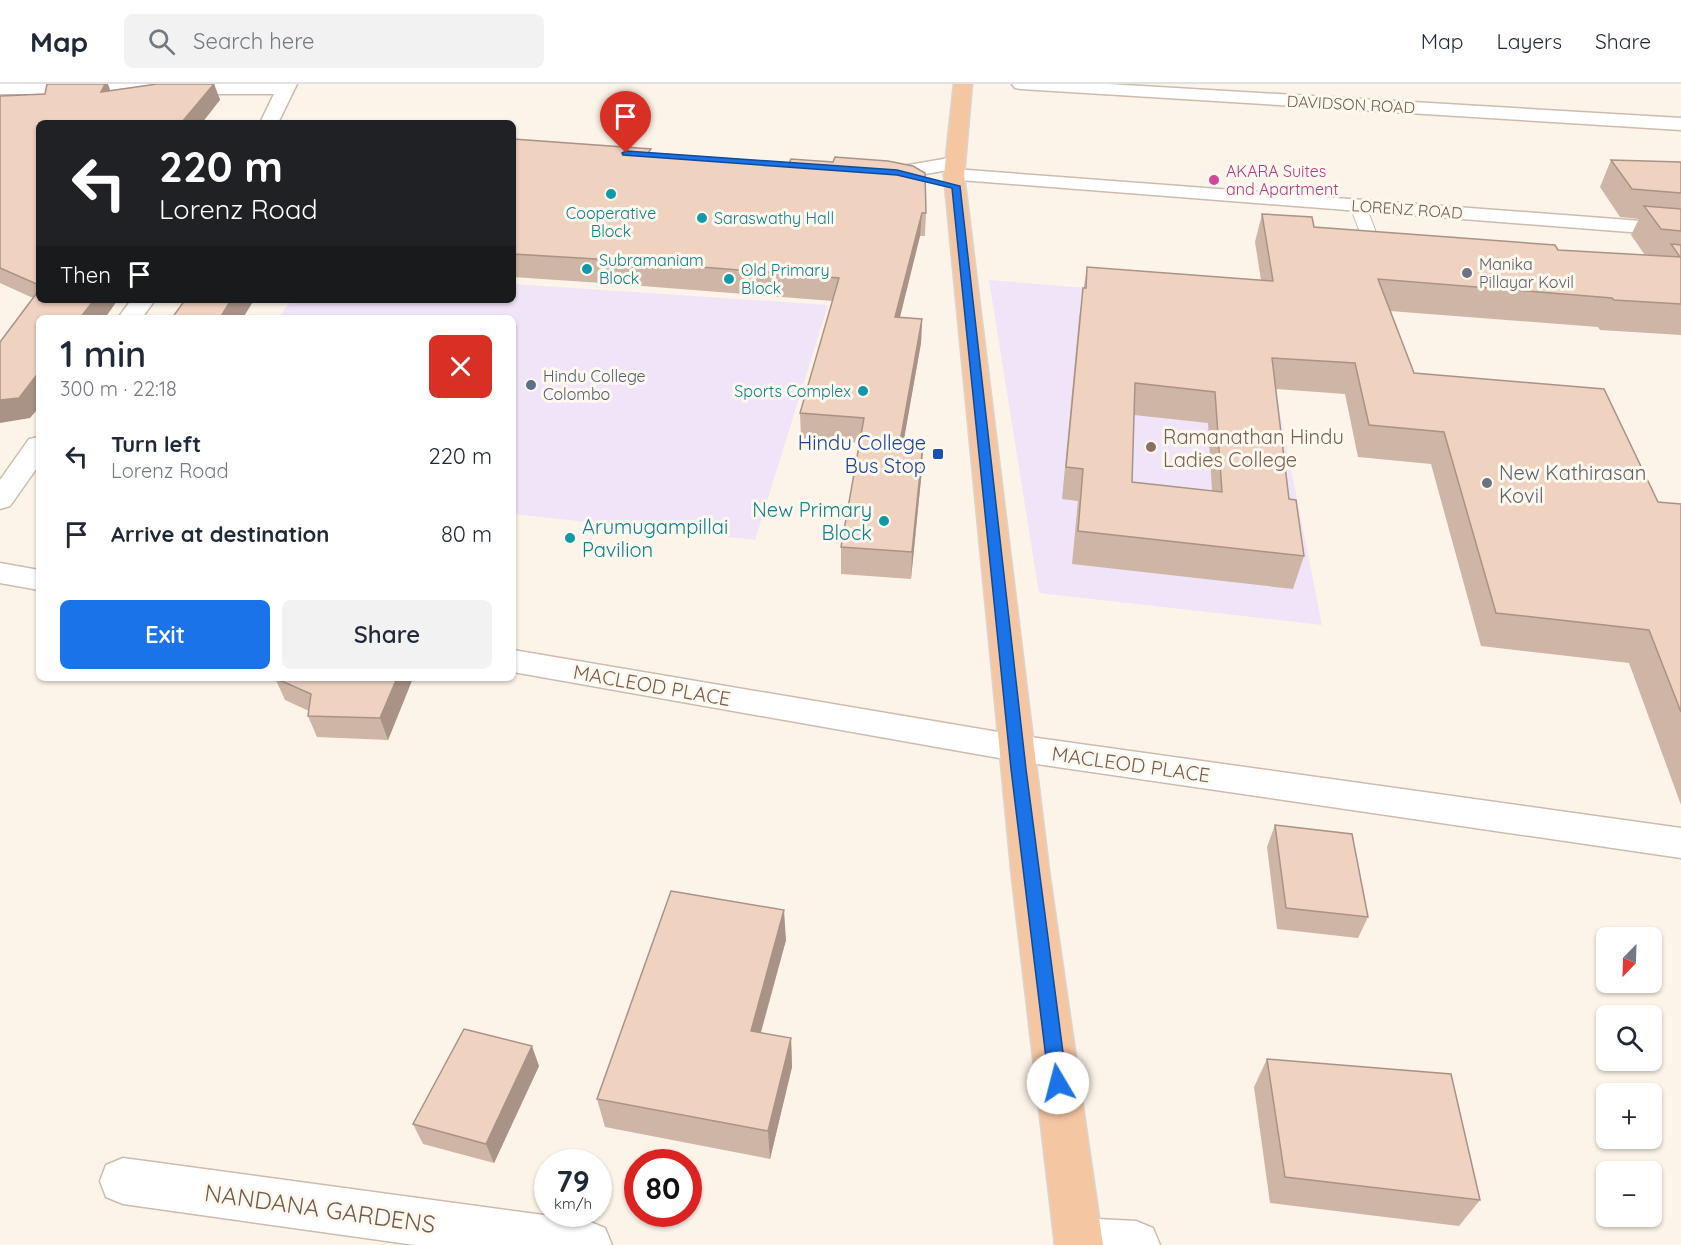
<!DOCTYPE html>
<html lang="en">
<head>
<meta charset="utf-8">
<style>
	:root { --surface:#fff; --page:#f2f2f3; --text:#1f2937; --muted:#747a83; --line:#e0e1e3; --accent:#1a73e8 }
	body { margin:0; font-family:Quicksand,sans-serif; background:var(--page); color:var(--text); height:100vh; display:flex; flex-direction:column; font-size:22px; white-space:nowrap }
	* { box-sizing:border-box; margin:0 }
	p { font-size:20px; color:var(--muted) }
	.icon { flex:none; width:33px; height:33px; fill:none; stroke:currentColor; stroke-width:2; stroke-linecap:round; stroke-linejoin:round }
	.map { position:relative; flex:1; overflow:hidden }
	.sheet { position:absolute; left:36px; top:231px; width:480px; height:366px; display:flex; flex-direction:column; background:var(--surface); border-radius:9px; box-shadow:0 2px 4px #0004 }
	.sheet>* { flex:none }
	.guide { position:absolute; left:36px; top:36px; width:480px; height:183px; border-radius:9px; box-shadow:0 2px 4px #0004; background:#202124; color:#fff; overflow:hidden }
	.needle { width:39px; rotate:203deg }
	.tools { position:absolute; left:1596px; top:843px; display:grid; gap:12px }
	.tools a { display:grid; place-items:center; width:66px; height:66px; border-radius:9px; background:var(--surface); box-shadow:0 2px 4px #0004; font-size:30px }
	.speed { position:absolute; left:534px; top:1065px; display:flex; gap:12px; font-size:30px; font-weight:700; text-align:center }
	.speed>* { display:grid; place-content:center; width:78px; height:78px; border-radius:50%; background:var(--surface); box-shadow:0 2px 4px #0004; line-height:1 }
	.speed small { font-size:15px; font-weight:400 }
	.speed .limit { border:9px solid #d22; background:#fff; color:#111 }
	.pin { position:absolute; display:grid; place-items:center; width:51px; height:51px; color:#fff; margin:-62px -26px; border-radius:50% 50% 50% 0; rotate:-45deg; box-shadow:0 0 6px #0007 }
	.pin .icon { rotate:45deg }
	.me { position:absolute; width:66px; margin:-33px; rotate:352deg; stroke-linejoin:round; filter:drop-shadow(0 0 4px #0008) }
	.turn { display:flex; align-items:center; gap:21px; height:126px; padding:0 24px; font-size:27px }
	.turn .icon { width:78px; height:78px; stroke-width:2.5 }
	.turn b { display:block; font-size:42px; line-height:51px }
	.then { display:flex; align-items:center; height:57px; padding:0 24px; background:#0003; gap:12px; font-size:22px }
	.round { display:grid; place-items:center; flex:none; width:63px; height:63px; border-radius:9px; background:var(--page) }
	.headline { display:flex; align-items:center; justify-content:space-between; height:102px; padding:0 24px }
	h1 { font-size:36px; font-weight:600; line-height:45px }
	.primary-button { display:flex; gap:12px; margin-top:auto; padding:12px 24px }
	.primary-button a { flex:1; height:69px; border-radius:9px; background:var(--accent); color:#fff; font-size:24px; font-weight:600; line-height:69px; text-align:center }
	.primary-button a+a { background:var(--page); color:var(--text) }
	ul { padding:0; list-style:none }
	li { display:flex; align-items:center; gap:18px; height:78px; padding:0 24px }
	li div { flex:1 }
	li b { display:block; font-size:22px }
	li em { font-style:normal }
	header { display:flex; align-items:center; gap:36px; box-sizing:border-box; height:84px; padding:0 30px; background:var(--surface); border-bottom:2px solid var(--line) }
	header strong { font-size:28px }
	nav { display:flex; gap:33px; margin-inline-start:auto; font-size:21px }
	.search { width:420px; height:54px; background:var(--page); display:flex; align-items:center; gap:15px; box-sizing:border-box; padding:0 21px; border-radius:9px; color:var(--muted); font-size:22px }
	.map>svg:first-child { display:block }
	.education { fill:#f0e4f8 }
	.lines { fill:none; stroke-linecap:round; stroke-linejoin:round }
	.service-casing { stroke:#cdbbae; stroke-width:2 }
	.minor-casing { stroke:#cdbbae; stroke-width:3 }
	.trunk-casing { stroke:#dbd4d1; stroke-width:3 }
	.service { fill:#fff; fill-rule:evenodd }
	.minor { fill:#fff; fill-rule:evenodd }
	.trunk { fill:#f5c6a2; fill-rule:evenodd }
	.wall { fill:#ceb5a5; fill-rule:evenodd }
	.shaded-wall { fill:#a89386 }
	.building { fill:#f0d2c0; stroke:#a89386; stroke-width:1.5; fill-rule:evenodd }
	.route { fill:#1a73e8; stroke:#114b97; stroke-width:1.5 }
	.hotel-dot { fill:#d1479c; stroke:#fef8ee; stroke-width:2 }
	.culture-dot { fill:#0f9aa8; stroke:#fef8ee; stroke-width:2 }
	.worship-dot { fill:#6b7280; stroke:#fef8ee; stroke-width:2 }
	.service-dot { fill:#5c6f8a; stroke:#fef8ee; stroke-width:2 }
	.education-dot { fill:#8d6e63; stroke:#fef8ee; stroke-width:2 }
	.transit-dot { fill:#1a4fb4; stroke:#fef8ee; stroke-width:2 }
	.labels { text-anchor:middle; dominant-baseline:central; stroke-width:6; stroke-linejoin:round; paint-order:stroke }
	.far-street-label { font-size:16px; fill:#755a4d; stroke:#fef8ee }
	.far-hotel-label { font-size:16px; fill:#b23c85; stroke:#fef8ee; text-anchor:start }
	.far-culture-label { font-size:16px; fill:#0d838f; stroke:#fef8ee; text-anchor:start }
	.far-worship-label { font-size:16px; fill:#5b616d; stroke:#fef8ee; text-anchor:start }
	.far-service-label { font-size:16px; fill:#4e5e75; stroke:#fef8ee; text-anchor:start }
	.education-label { font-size:20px; fill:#785e54; stroke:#fef8ee; text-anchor:start }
	.transit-label { font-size:20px; fill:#164399; stroke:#fef8ee; text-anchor:end }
	.worship-label { font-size:20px; fill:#5b616d; stroke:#fef8ee; text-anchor:start }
	.culture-label { font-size:20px; fill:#0d838f; stroke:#fef8ee; text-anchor:end }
	.street-label { font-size:20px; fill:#755a4d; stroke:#fef8ee }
	.near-street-label { font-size:24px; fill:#755a4d; stroke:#fef8ee }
</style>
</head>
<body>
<header>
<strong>Map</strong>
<div class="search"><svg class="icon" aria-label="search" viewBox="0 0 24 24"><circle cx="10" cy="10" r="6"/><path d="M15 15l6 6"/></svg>Search here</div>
<nav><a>Map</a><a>Layers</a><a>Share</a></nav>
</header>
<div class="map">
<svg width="1681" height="1161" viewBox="0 0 1681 1161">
	<rect width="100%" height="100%" fill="#fcf4e8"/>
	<!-- education -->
	<g class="education">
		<path d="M 989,196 L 1258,218 L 1322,541 L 1039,509 Z"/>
		<path d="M 513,200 L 828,221 L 755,456 L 513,430 L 513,234 L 278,234 L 292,216 L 513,216 Z"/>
	</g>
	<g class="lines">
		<!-- service casing -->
		<g class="service-casing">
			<path id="service" d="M 1358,117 L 1366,122 L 1380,159 L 1378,163 L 1372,164 L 1364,159 L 1350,122 Z"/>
		</g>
		<!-- minor casing -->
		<g class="minor-casing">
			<g id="minor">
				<path d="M 0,0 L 297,0 L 278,39 L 260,39 L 274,10 L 0,10 Z"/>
				<path d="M 1012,0 L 1108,0 L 1681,34 L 1681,46 L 1021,5 L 1015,4 Z"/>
				<path d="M 955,73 L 962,75 L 965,79 L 962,83 L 954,85 L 1681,140 L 1681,152 L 947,95 L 944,91 L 947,87 L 954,85 L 897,95 L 890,93 L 887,89 L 890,85 L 897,83 Z"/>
				<path d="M 131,216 L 155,216 L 142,234 L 118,234 Z"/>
				<path d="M 39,353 L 39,381 L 10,422 L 0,425 L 0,396 L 29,355 Z"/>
				<path d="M 0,479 L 39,486 L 39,506 L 0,499 Z"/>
				<path d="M 513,566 L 1016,651 L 1681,744 L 1681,774 L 1016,677 L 513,588 Z"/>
				<path d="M 123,1074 L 588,1137 L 605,1144 L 612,1161 L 415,1161 L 123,1120 L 106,1113 L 100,1097 L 106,1081 Z"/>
				<path d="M 1079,1134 L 1136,1137 L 1153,1144 L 1160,1161 L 1056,1161 L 1055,1158 L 1062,1141 Z"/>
			</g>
		</g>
		<!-- trunk casing -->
		<g class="trunk-casing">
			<path id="trunk" d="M 954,0 L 972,0 L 964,91 L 1050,794 L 1103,1161 L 1055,1161 L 1012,794 L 944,91 Z"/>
		</g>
		<!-- service -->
		<use href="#service" class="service"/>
		<!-- minor -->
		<use href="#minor" class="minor"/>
		<!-- trunk -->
		<use href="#trunk" class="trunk"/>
	</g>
	<!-- wall -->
	<g class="wall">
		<path d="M 157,0 L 214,0 L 220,16 L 39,39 L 39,216 L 117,217 L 39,234 L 39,323 L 30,334 L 33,214 L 0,199 L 0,12 L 111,6 Z"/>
		<path d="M 513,55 L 652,70 L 926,129 L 925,152 L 920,152 L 900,233 L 922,235 L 921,259 L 903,358 L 922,385 L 911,495 L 841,490 L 841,463 L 860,359 L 801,354 L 800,329 L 833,217 L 616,200 L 513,193 Z"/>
		<path d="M 1611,76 L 1681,78 L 1681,251 L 1600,246 L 1598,243 L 1390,227 L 1414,289 L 1658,418 L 1681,420 L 1681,721 L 1629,579 L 1481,562 L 1431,380 L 1358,373 L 1345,310 L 1276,305 L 1289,415 L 1304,472 L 1293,505 L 1072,480 L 1078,417 L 1062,415 L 1079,234 L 1087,183 L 1261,196 L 1255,158 L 1262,130 L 1314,143 L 1558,166 L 1645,171 L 1631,151 L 1639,135 L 1620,133 L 1600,103 ZM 1134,331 L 1208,339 L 1212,407 L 1132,398 Z"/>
		<path d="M 275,594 L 413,594 L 388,656 L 317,653 L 308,632 L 309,627 L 285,616 Z"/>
		<path d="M 1275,741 L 1368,833 L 1358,854 L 1277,845 L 1267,763 Z"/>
		<path d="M 786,856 L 761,949 L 791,954 L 792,983 L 770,1075 L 605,1043 L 597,1015 Z"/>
		<path d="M 1267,975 L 1480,1116 L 1459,1142 L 1270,1119 L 1254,1003 Z"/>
		<path d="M 539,982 L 494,1079 L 423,1060 L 413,1040 Z"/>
	</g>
	<!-- shaded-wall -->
	<g class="shaded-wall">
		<path d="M 105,0 L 108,0 L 113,14 L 101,8 Z"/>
		<path d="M 214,0 L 220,16 L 202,39 L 181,39 Z"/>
		<path d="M 922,129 L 920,152 L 894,257 L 895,233 Z"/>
		<path d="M 94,216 L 117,216 L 117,217 L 105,234 L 80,234 Z"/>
		<path d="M 231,216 L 254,216 L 243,234 L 220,234 Z"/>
		<path d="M 922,235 L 921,259 L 899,384 L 900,358 Z"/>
		<path d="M 39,288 L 39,323 L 30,334 L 0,339 L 0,316 Z"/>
		<path d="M 923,359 L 922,385 L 911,495 L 912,468 Z"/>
		<path d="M 397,594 L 413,594 L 388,656 L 380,634 Z"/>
		<path d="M 784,826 L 786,856 L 753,976 L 751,947 Z"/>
		<path d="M 791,954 L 792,983 L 770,1075 L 768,1047 Z"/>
		<path d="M 532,962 L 539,982 L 494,1079 L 486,1060 Z"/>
	</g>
	<!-- building -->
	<g class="building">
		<path d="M 47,0 L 105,0 L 101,8 L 157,0 L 214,0 L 181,39 L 39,39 L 39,201 L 0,184 L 0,12 L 45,10 Z"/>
		<path d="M 513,55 L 651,65 L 648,69 L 789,79 L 791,75 L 833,78 L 835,73 L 888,77 L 913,82 L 925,89 L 926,129 L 922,129 L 895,233 L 922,235 L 900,358 L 923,359 L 912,468 L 841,463 L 864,334 L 800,329 L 839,194 L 613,176 L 513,170 Z"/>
		<path d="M 1611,76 L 1681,78 L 1681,109 L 1632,105 Z"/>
		<path d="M 1644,122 L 1681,125 L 1681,147 L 1661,145 Z"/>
		<path d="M 1262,130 L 1312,133 L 1314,143 L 1555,161 L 1558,166 L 1680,173 L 1671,160 L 1681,161 L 1681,220 L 1614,216 L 1612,214 L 1378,195 L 1414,289 L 1604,305 L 1658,418 L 1681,420 L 1681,628 L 1649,546 L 1496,529 L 1444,348 L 1369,341 L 1355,279 L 1272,274 L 1289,415 L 1296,416 L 1304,472 L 1078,447 L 1083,385 L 1066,383 L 1083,204 L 1086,204 L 1087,183 L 1273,197 ZM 1135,299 L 1215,308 L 1222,408 L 1132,398 Z"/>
		<path d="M 39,206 L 39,216 L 94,216 L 80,234 L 39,234 L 39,288 L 19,314 L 0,316 L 0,258 Z"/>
		<path d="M 185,216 L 231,216 L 220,234 L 172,234 Z"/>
		<path d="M 275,594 L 397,594 L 380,634 L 308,632 L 311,610 Z"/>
		<path d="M 1275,741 L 1352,750 L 1368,833 L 1286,824 Z"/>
		<path d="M 671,807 L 784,826 L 751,947 L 791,954 L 768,1047 L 597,1015 Z"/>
		<path d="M 464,945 L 532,962 L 486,1060 L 413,1040 Z"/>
		<path d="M 1267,975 L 1451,990 L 1480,1116 L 1285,1093 Z"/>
	</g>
	<!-- route -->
	<path class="route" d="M 626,67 L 897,86 L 960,102 L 1026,685 L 1067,999 L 1064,1005 L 1058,1007 L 1051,1005 L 1049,999 L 1011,685 L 952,104 L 897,91 L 623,71 L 622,69 Z"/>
	<!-- markers -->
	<circle class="hotel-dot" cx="1214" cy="96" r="6"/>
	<g class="culture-dot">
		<circle cx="611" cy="110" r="6"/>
		<circle cx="702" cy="134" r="6"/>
		<circle cx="587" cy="185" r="6"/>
		<circle cx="729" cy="195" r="6"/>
		<circle cx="863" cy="307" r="6"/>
		<circle cx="884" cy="437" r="6"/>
		<circle cx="570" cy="454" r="6"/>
	</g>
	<g class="worship-dot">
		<circle cx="1467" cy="189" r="6"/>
		<circle cx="1487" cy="399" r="6"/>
	</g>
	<circle class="service-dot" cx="531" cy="301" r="6"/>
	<circle class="education-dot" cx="1151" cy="363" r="6"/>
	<rect class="transit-dot" x="932" y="364" width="12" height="12" rx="3"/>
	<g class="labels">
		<!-- far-street labels -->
		<g class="far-street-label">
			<text transform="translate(1351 20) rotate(3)">DAVIDSON ROAD</text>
			<text transform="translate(1407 125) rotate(4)">LORENZ ROAD</text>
		</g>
		<!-- far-hotel labels -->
		<g class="far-hotel-label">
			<text x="1226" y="87">AKARA Suites<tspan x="1226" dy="18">and Apartment</tspan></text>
		</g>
		<!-- far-culture labels -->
		<g class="far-culture-label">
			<text x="611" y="129" text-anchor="middle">Cooperative<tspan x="611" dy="18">Block</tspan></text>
			<text x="714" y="134">Saraswathy Hall</text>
			<text x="599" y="176">Subramaniam<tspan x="599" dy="18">Block</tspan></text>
			<text x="741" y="186">Old Primary<tspan x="741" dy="18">Block</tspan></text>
			<text x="851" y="307" text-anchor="end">Sports Complex</text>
		</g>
		<!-- far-worship labels -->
		<g class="far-worship-label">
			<text x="1479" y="180">Manika<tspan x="1479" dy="18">Pillayar Kovil</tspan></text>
		</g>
		<!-- far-service labels -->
		<g class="far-service-label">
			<text x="543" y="292">Hindu College<tspan x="543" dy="18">Colombo</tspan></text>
		</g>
		<!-- education labels -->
		<g class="education-label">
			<text x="1163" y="352">Ramanathan Hindu<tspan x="1163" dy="23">Ladies College</tspan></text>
		</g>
		<!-- transit labels -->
		<g class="transit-label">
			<text x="926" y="358">Hindu College<tspan x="926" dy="23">Bus Stop</tspan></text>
		</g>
		<!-- worship labels -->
		<g class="worship-label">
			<text x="1499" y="388">New Kathirasan<tspan x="1499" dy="23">Kovil</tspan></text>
		</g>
		<!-- culture labels -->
		<g class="culture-label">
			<text x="872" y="425">New Primary<tspan x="872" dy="23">Block</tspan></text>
			<text x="582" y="442" text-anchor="start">Arumugampillai<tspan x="582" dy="23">Pavilion</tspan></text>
		</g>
		<!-- street labels -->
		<g class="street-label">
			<text transform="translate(652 601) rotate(10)">MACLEOD PLACE</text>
			<text transform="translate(1131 680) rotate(8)">MACLEOD PLACE</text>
		</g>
		<!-- near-street labels -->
		<g class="near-street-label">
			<text transform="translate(320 1124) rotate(8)">NANDANA GARDENS</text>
		</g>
	</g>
</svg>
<div class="tools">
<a><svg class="needle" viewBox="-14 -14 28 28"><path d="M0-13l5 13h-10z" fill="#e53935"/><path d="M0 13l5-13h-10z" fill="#747a83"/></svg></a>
<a><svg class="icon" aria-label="search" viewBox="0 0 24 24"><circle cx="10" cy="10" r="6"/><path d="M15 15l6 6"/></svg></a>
<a>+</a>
<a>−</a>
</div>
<div class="speed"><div>79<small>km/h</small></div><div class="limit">80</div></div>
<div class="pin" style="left:626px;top:69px;background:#d93025"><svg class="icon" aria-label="arrive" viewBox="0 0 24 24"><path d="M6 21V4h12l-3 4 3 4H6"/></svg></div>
<svg class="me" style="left:1058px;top:999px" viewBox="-20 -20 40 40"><circle r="19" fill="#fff"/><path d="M0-13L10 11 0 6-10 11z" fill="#1a73e8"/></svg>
<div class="guide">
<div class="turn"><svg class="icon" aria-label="left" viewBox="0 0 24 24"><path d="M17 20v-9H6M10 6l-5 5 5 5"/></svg><div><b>220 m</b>Lorenz Road</div></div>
<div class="then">Then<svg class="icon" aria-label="arrive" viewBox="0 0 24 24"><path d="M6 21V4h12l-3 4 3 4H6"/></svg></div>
</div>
<section class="sheet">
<div class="headline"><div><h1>1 min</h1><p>300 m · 22:18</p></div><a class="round" style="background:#d93025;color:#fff"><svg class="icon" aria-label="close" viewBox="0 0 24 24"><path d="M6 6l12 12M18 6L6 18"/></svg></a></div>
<ul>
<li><svg class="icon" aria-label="left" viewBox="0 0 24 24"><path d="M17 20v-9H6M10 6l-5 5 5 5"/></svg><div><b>Turn left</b><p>Lorenz Road</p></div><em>220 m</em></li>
<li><svg class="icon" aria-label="arrive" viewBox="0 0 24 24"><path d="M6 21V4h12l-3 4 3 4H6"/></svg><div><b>Arrive at destination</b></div><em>80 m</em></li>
</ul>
<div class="primary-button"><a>Exit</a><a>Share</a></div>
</section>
</div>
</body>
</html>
